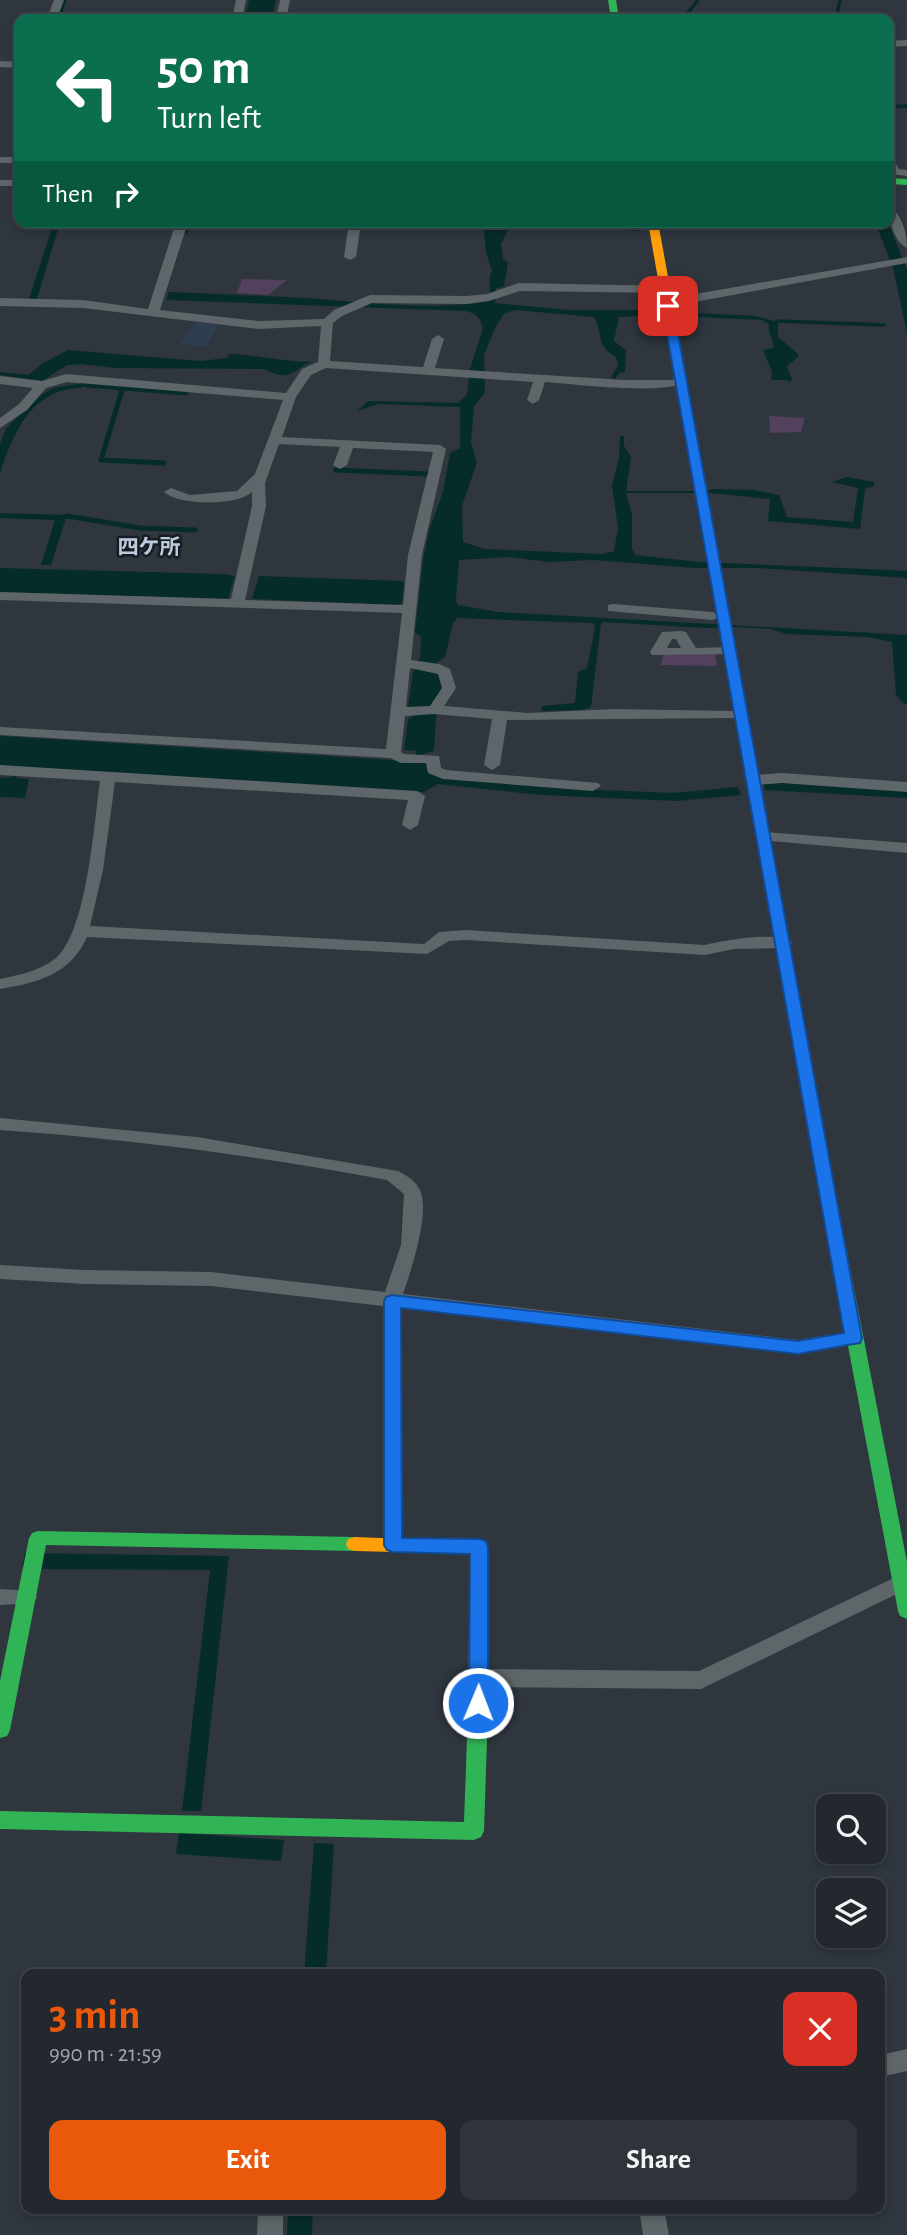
<!DOCTYPE html>
<html lang="en">
<head>
<meta charset="utf-8">
<style>
	:root { --surface:#23282e; --page:#2f343a; --text:#f1f3f6; --muted:#a3a6aa; --line:#40444a; --accent:#ea580c }
	body { margin:0; font-family:"Alegreya Sans","Noto Sans JP",sans-serif; background:var(--page); color:var(--text); height:100vh; display:flex; flex-direction:column; font-size:26px; white-space:nowrap }
	* { box-sizing:border-box; margin:0 }
	p { font-size:23px; color:var(--muted) }
	.icon { flex:none; width:38px; height:38px; fill:none; stroke:currentColor; stroke-width:2; stroke-linecap:round; stroke-linejoin:round }
	.map { position:relative; flex:1; overflow:hidden }
	.drawer { position:absolute; left:21px; top:1969px; width:864px; height:245px; display:flex; flex-direction:column; background:var(--surface); border-radius:14px; box-shadow:0 4px 10px #0003,0 0 0 2px var(--line) }
	.drawer>* { flex:none }
	.guide { position:absolute; left:14px; top:14px; width:880px; height:214px; border-radius:14px; box-shadow:0 4px 10px #0003,0 0 0 2px var(--line); background:#0b6e4f; color:#fff; overflow:hidden }
	.buttons { position:absolute; left:816px; top:1794px; display:grid; gap:14px }
	.buttons a { display:grid; place-items:center; width:70px; height:70px; border-radius:14px; background:var(--surface); box-shadow:0 4px 10px #0003,0 0 0 2px var(--line); font-size:35px }
	.pin { position:absolute; display:grid; place-items:center; width:60px; height:60px; color:#fff; margin:-30px; border-radius:14px; box-shadow:0 4px 10px #0006 }
	.me { position:absolute; width:77px; margin:-38px; rotate:1deg; stroke-linejoin:round; filter:drop-shadow(0 0 5px #0008) }
	.turn { display:flex; align-items:center; gap:24px; height:147px; padding:0 28px; font-size:32px }
	.turn .icon { width:91px; height:91px; stroke-width:2.5 }
	.turn b { display:block; font-size:49px; line-height:60px }
	.then { display:flex; align-items:center; height:66px; padding:0 28px; background:#0003; gap:14px; font-size:26px }
	.round { display:grid; place-items:center; flex:none; width:74px; height:74px; border-radius:14px; background:var(--page) }
	.summary { display:flex; align-items:center; justify-content:space-between; height:119px; padding:0 28px }
	h1 { font-size:42px; font-weight:700; line-height:52px; color:var(--accent) }
	.cta { display:flex; gap:14px; margin-top:auto; padding:14px 28px }
	.cta a { flex:1; height:80px; border-radius:14px; background:var(--accent); color:#fff; font-size:28px; font-weight:700; line-height:80px; text-align:center }
	.cta a+a { background:var(--page); color:var(--text) }
	.map>svg:first-child { display:block }
	.built { fill:#2e3e50 }
	.green { fill:#53405c }
	.water { fill:#062c2a }
	.lines { fill:none; stroke-linecap:round; stroke-linejoin:round }
	.stream-far1 { stroke:#062c2a; stroke-width:3.5 }
	.stream { stroke:#062c2a; stroke-width:5 }
	.street { fill:#5e666a; fill-rule:evenodd }
	.fast { fill:#30b455; fill-rule:evenodd }
	.slow { fill:#ff9f0a; fill-rule:evenodd }
	.jam { fill:#e5322d; fill-rule:evenodd }
	.route { fill:#1a73e8; stroke:#114b97; stroke-width:2 }
	.labels { text-anchor:middle; dominant-baseline:central; stroke-width:5; stroke-linejoin:round; paint-order:stroke }
	.far-quarter-label { font-size:21px; font-weight:bold; fill:#bccbdd; stroke:#171c23 }
</style>
</head>
<body>
<div class="map">
<svg width="907" height="2235" viewBox="0 0 907 2235">
	<rect width="100%" height="100%" fill="#2f363e"/>
	<!-- built -->
	<path class="built" d="M 195,322 L 219,325 L 206,347 L 181,344 Z"/>
	<!-- green -->
	<g class="green">
		<path d="M 242,279 L 287,280 L 268,295 L 237,293 Z"/>
		<path d="M 769,416 L 805,418 L 801,432 L 770,433 Z"/>
		<path d="M 663,654 L 715,654 L 717,666 L 661,665 Z"/>
	</g>
	<!-- water -->
	<g class="water">
		<path d="M 249,0 L 276,0 L 272,19 L 244,19 Z"/>
		<path d="M 54,222 L 60,222 L 37,299 L 29,299 Z"/>
		<path d="M 483,222 L 559,222 L 640,227 L 639,231 L 556,225 L 508,230 L 501,244 L 503,259 L 508,262 L 504,287 L 496,288 L 495,303 L 568,310 L 636,310 L 755,316 L 778,322 L 778,337 L 798,354 L 798,357 L 787,366 L 792,380 L 790,382 L 786,380 L 771,380 L 772,372 L 763,350 L 773,348 C 774,339 767,334 769,324 L 762,320 L 662,315 L 619,317 L 614,341 L 626,350 L 625,372 L 619,373 L 615,379 L 611,378 L 618,365 L 616,357 C 596,347 603,333 594,317 L 515,310 L 504,314 L 496,326 L 484,355 L 485,392 L 474,407 L 471,442 L 477,463 L 462,505 L 463,542 L 485,549 L 602,554 L 614,551 L 618,528 L 612,485 L 619,459 L 620,436 L 624,436 L 624,446 L 631,457 L 626,491 L 707,491 L 712,489 L 754,490 L 779,495 L 787,517 L 853,522 L 858,488 L 831,482 L 848,477 L 874,482 L 874,486 L 865,489 L 860,529 L 768,521 L 770,499 L 711,493 L 626,493 L 632,514 L 632,549 L 636,555 L 699,562 L 890,570 L 907,571 L 907,578 L 760,568 L 693,568 L 593,560 L 549,562 L 509,557 L 459,560 L 456,600 L 458,605 L 498,612 L 907,635 L 907,704 L 903,703 L 896,695 L 892,642 L 868,637 L 786,634 L 771,629 L 736,627 L 706,628 L 603,622 L 601,623 L 591,707 L 583,710 L 541,711 L 542,706 L 575,703 L 578,672 L 587,668 L 595,628 L 593,623 L 457,618 L 453,623 L 445,657 L 435,664 C 448,681 441,693 437,711 C 435,724 435,738 434,751 L 416,756 L 416,751 L 404,750 L 408,719 L 416,714 L 418,707 L 408,707 L 413,672 L 420,657 L 421,637 L 415,632 L 423,561 L 429,530 L 443,492 L 450,453 L 460,448 L 460,407 L 379,404 L 357,411 L 368,401 L 458,403 L 467,395 L 470,369 L 483,328 C 481,318 475,313 466,311 L 166,300 L 169,292 C 220,294 268,296 320,299 C 372,303 436,311 487,301 C 493,291 487,281 492,270 L 486,253 Z"/>
		<path d="M 875,222 L 888,222 L 907,270 L 907,333 L 893,268 Z"/>
		<path d="M 68,350 L 201,361 L 227,358 L 230,354 C 259,355 284,362 313,362 C 301,364 294,377 280,375 C 275,375 269,370 263,369 L 116,368 L 81,364 L 67,365 L 42,381 L 0,375 L 0,372 L 28,375 L 43,363 Z"/>
		<path d="M 83,383 L 87,385 C 79,390 69,388 60,391 C 24,404 11,441 0,473 L 0,444 L 6,428 L 41,395 L 53,388 Z"/>
		<path d="M 0,513 L 67,515 L 51,565 L 41,565 L 55,520 L 0,518 Z"/>
		<path d="M 0,568 L 223,574 L 235,576 L 228,599 L 224,599 L 0,592 Z"/>
		<path d="M 259,576 L 402,581 L 404,583 L 402,603 L 398,605 L 254,599 L 252,598 Z"/>
		<path d="M 0,736 L 426,762 L 429,771 L 578,789 L 672,793 L 738,787 L 741,795 L 677,801 L 541,795 L 438,784 L 424,792 L 0,767 Z"/>
		<path d="M 13,774 L 17,778 L 29,779 L 25,798 L 0,797 L 0,778 L 11,777 Z"/>
		<path d="M 770,782 L 907,791 L 907,798 L 765,790 L 763,783 Z"/>
		<path d="M 25,1553 L 229,1556 L 201,1811 L 182,1811 L 210,1570 L 22,1569 Z"/>
		<path d="M 179,1833 L 284,1840 L 281,1861 L 176,1854 Z"/>
		<path d="M 314,1843 L 334,1844 L 326,1974 L 304,1974 Z"/>
		<path d="M 288,2209 L 313,2209 L 312,2235 L 287,2235 Z"/>
	</g>
	<g class="lines">
		<!-- stream-far1 -->
		<g class="stream-far1">
			<path d="M 58,19 L 65,0"/>
			<path d="M 683,19 L 698,0"/>
			<path d="M 836,19 L 840,0"/>
			<path d="M 889,107 L 907,106"/>
			<path d="M 331,222 L 350,223 L 349,231"/>
			<path d="M 186,232 L 189,222"/>
			<path d="M 777,321 L 884,325"/>
		</g>
		<!-- stream -->
		<g class="stream">
			<path d="M 87,385 L 186,393"/>
			<path d="M 123,387 L 101,460 L 164,463"/>
			<path d="M 336,470 L 428,474"/>
			<path d="M 67,516 L 140,528 L 195,530"/>
		</g>
		<!-- street -->
		<g class="street">
			<path d="M 54,0 L 64,0 L 57,19 L 47,19 Z"/>
			<path d="M 236,0 L 246,0 L 242,19 L 232,19 Z"/>
			<path d="M 280,0 L 290,0 L 286,19 L 276,19 Z"/>
			<path d="M 381,12 L 455,14 L 460,17 L 458,19 L 377,17 L 377,13 Z"/>
			<path d="M 546,16 L 580,16 L 585,19 L 541,19 Z"/>
			<path d="M 907,40 L 907,46 L 889,47 L 889,41 Z"/>
			<path d="M 0,61 L 19,62 L 19,68 L 0,67 Z"/>
			<rect x="0" y="157" width="19" height="6"/>
			<path d="M 889,158 L 893,159 L 899,169 L 907,170 L 907,176 L 891,174 Z"/>
			<rect x="0" y="180" width="19" height="6"/>
			<path d="M 889,207 C 902,213 907,234 907,248 C 894,242 889,221 889,207 Z"/>
			<path d="M 176,222 L 188,222 L 160,310 L 258,321 L 324,319 L 334,310 L 370,295 L 467,296 L 487,294 L 519,283 L 669,286 L 671,289 L 665,293 L 520,291 L 489,301 L 467,304 L 372,303 L 342,316 L 333,323 L 330,361 L 423,367 L 432,339 L 438,335 L 444,339 L 435,368 L 624,380 L 671,380 L 681,377 L 687,381 C 669,396 573,384 545,382 L 539,400 L 533,404 L 527,400 L 533,382 L 326,368 L 311,375 L 296,397 L 282,437 L 440,445 L 446,449 L 422,555 L 411,660 L 439,664 L 450,669 L 456,688 L 444,706 L 528,713 L 614,709 L 732,711 L 737,712 L 739,715 L 737,718 L 507,720 L 500,765 L 492,770 L 484,765 L 492,719 L 434,714 L 405,716 L 401,752 L 404,754 L 439,756 L 441,768 L 446,770 L 598,783 L 601,786 L 593,791 L 443,779 L 428,773 L 426,763 L 401,763 L 390,758 L 0,735 L 0,727 L 386,749 L 402,613 L 0,600 L 0,592 L 231,599 L 252,506 L 252,492 C 237,506 180,506 164,492 L 171,488 L 190,495 L 237,491 L 255,474 L 283,400 L 67,382 L 46,388 L 27,410 L 0,428 L 0,418 L 19,404 L 33,388 L 0,384 L 0,376 L 42,381 L 66,374 L 286,393 L 302,369 L 318,362 L 321,326 L 258,329 L 83,308 L 0,306 L 0,298 L 83,300 L 148,309 ZM 279,444 L 340,447 L 333,465 L 340,469 L 347,465 L 353,448 L 433,452 L 408,555 L 403,605 L 245,600 L 266,506 L 265,483 ZM 410,668 L 438,674 L 442,688 L 430,706 L 406,707 Z"/>
			<path d="M 349,222 L 361,222 L 356,257 L 350,260 L 344,257 Z"/>
			<path d="M 907,257 L 907,263 L 667,307 L 661,303 L 667,299 Z"/>
			<path d="M 613,604 L 713,612 L 720,616 L 713,620 L 608,611 L 608,605 Z"/>
			<path d="M 681,631 L 686,632 L 696,648 L 729,647 L 736,651 L 734,654 L 652,655 L 650,652 L 662,632 ZM 672,639 L 676,639 L 681,648 L 667,648 Z"/>
			<path d="M 0,765 L 417,791 L 425,796 L 418,825 L 410,830 L 402,825 L 408,800 L 115,782 L 103,870 L 90,926 L 424,944 L 439,932 L 466,930 L 705,945 C 722,941 781,930 792,943 L 784,948 L 734,949 L 705,955 L 466,940 L 449,941 L 427,954 L 87,937 C 71,974 37,983 0,989 L 0,979 C 19,975 40,971 56,958 C 87,931 94,823 100,781 L 0,775 Z"/>
			<path d="M 782,773 L 907,782 L 907,792 L 782,783 L 754,785 L 746,780 L 754,775 Z"/>
			<path d="M 765,832 L 907,843 L 907,853 L 759,840 L 757,837 L 759,834 Z"/>
			<path d="M 0,1118 L 197,1137 L 398,1171 C 407,1176 418,1182 421,1193 C 429,1216 411,1271 403,1294 L 798,1340 L 853,1331 L 860,1333 L 863,1338 L 860,1343 L 853,1345 L 798,1354 L 401,1308 L 403,1545 L 400,1551 L 393,1553 L 386,1551 L 383,1545 L 383,1306 L 211,1286 L 85,1284 L 0,1279 L 0,1265 L 85,1270 L 211,1272 L 385,1292 L 401,1245 L 404,1194 L 387,1180 C 259,1156 130,1139 0,1130 Z"/>
			<path d="M 902,1574 L 907,1575 L 907,1589 L 701,1689 L 479,1687 L 471,1684 L 468,1678 L 471,1672 L 479,1669 L 699,1671 Z"/>
			<path d="M 0,1589 L 34,1591 L 37,1597 L 34,1603 L 0,1605 Z"/>
			<path d="M 907,2049 L 907,2071 L 880,2077 L 880,2055 Z"/>
			<path d="M 258,2208 L 283,2208 L 283,2235 L 257,2235 Z"/>
			<path d="M 639,2208 L 664,2208 L 669,2235 L 643,2235 Z"/>
		</g>
		<!-- fast -->
		<g class="fast">
			<path d="M 608,0 L 616,0 L 619,19 L 611,19 Z"/>
			<path d="M 889,178 L 907,179 L 907,185 L 889,184 Z"/>
			<path d="M 818,1139 L 826,1144 L 907,1562 L 907,1619 L 900,1616 L 898,1611 L 810,1144 Z"/>
			<path d="M 38,1531 L 355,1537 L 362,1539 L 364,1544 L 362,1549 L 355,1551 L 46,1545 L 10,1730 L 7,1736 L 0,1738 L 0,1681 L 29,1538 L 32,1533 Z"/>
			<path d="M 478,1702 L 485,1704 L 488,1710 L 484,1831 L 481,1837 L 474,1840 L 0,1829 L 0,1811 L 464,1822 L 468,1710 L 471,1704 Z"/>
		</g>
		<!-- slow -->
		<g class="slow">
			<path d="M 648,222 L 658,222 L 758,769 L 751,773 L 744,769 Z"/>
			<path d="M 355,1537 L 486,1542 L 488,1547 L 488,1710 L 485,1716 L 478,1718 L 471,1716 L 468,1710 L 470,1554 L 355,1551 L 348,1549 L 346,1544 L 348,1539 Z"/>
		</g>
		<!-- jam -->
		<path class="jam" d="M 751,765 L 758,769 L 826,1144 L 818,1149 L 810,1144 L 744,769 Z"/>
	</g>
	<!-- route -->
	<path class="route" d="M 668,303 L 673,306 L 862,1338 L 860,1343 L 853,1344 L 798,1354 L 401,1308 L 402,1538 L 479,1539 L 486,1541 L 488,1547 L 488,1703 L 485,1709 L 478,1711 L 472,1709 L 469,1703 L 470,1554 L 393,1552 L 387,1550 L 384,1545 L 384,1301 L 386,1297 L 392,1295 L 798,1341 L 844,1333 L 662,306 Z"/>
	<g class="labels">
		<!-- far-quarter labels -->
		<g class="far-quarter-label">
			<text x="149" y="547">四ケ所</text>
		</g>
	</g>
</svg>
<div class="buttons">
<a><svg class="icon" aria-label="search" viewBox="0 0 24 24"><circle cx="10" cy="10" r="6"/><path d="M15 15l6 6"/></svg></a>
<a><svg class="icon" aria-label="layers" viewBox="0 0 24 24"><path d="M12 4l9 5-9 5-9-5zM3 14l9 5 9-5"/></svg></a>
</div>
<div class="pin" style="left:668px;top:306px;background:#d93025"><svg class="icon" aria-label="arrive" viewBox="0 0 24 24"><path d="M6 21V4h12l-3 4 3 4H6"/></svg></div>
<svg class="me" style="left:478px;top:1703px" viewBox="-20 -20 40 40"><circle r="17" fill="#1a73e8" stroke="#fff" stroke-width="3"/><path d="M0-11L8 9 0 5-8 9z" fill="#fff"/></svg>
<div class="guide">
<div class="turn"><svg class="icon" aria-label="left" viewBox="0 0 24 24"><path d="M17 20v-9H6M10 6l-5 5 5 5"/></svg><div><b>50 m</b>Turn left</div></div>
<div class="then">Then<svg class="icon" aria-label="right" viewBox="0 0 24 24"><path d="M7 20v-9h11M14 6l5 5-5 5"/></svg></div>
</div>
<section class="drawer">
<div class="summary"><div><h1>3 min</h1><p>990 m · 21:59</p></div><a class="round" style="background:#d93025;color:#fff"><svg class="icon" aria-label="close" viewBox="0 0 24 24"><path d="M6 6l12 12M18 6L6 18"/></svg></a></div>
<div class="cta"><a>Exit</a><a>Share</a></div>
</section>
</div>
</body>
</html>
